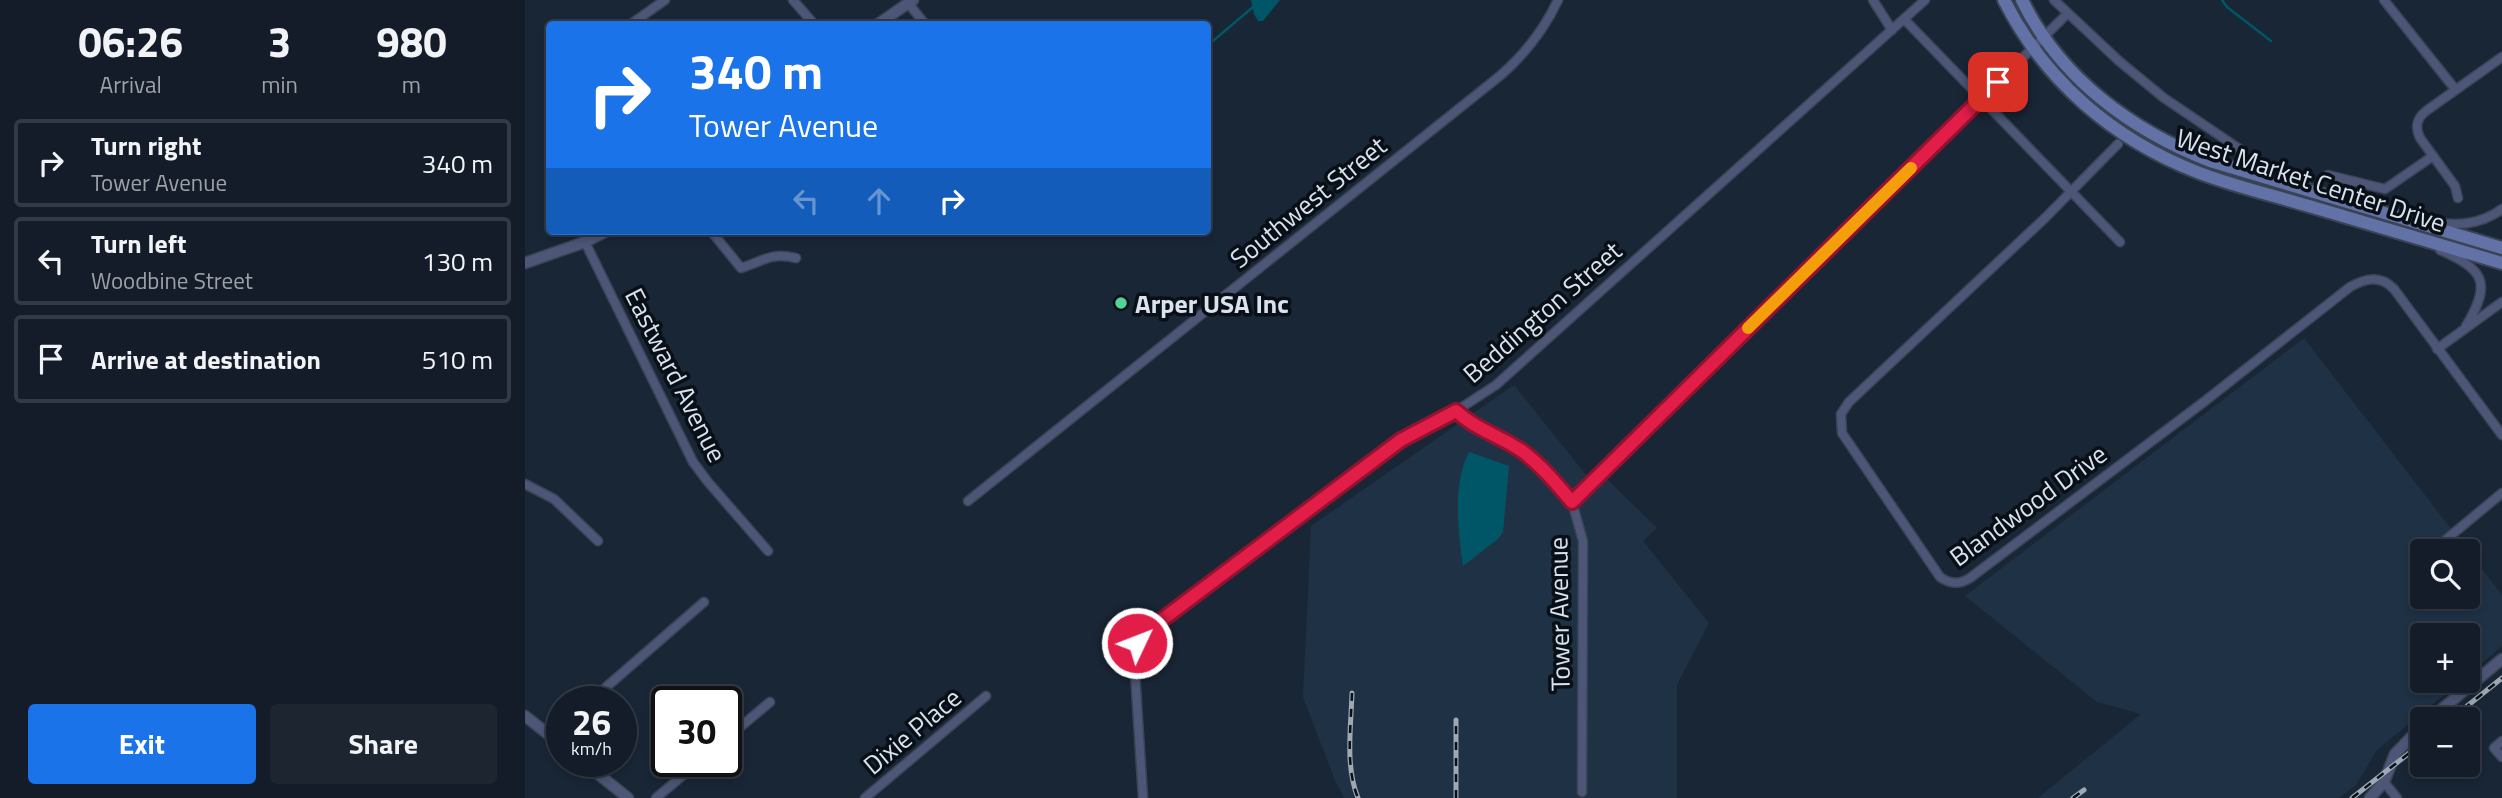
<!DOCTYPE html>
<html lang="en">
<head>
<meta charset="utf-8">
<style>
	:root { --surface:#131c28; --page:#1c2530; --text:#f1f3f6; --muted:#9da1a8; --line:#323a45; --accent:#1a73e8 }
	body { margin:0; font-family:"Titillium Web",sans-serif; background:var(--page); color:var(--text); height:100vh; display:flex; flex-direction:column; font-size:26px; white-space:nowrap }
	* { box-sizing:border-box; margin:0 }
	p { font-size:23px; color:var(--muted) }
	.icon { flex:none; width:38px; height:38px; fill:none; stroke:currentColor; stroke-width:2; stroke-linecap:round; stroke-linejoin:round }
	.map { position:relative; flex:1; overflow:hidden }
	.details { display:flex; flex-direction:column; background:var(--surface); width:525px }
	.details>* { flex:none }
	.guide { position:absolute; left:21px; top:21px; width:665px; height:214px; border-radius:7px; box-shadow:0 4px 10px #0003,0 0 0 2px var(--line); background:#1a73e8; color:#fff; overflow:hidden }
	.buttons { position:absolute; left:1885px; top:539px; display:grid; gap:14px }
	.buttons a { display:grid; place-items:center; width:70px; height:70px; border-radius:7px; background:var(--surface); box-shadow:0 4px 10px #0003,0 0 0 2px var(--line); font-size:35px }
	.speed { position:absolute; left:21px; top:686px; display:flex; gap:14px; font-size:35px; font-weight:700; text-align:center }
	.speed>* { display:grid; place-content:center; width:91px; height:91px; border-radius:50%; background:var(--surface); box-shadow:0 4px 10px #0003,0 0 0 2px var(--line); line-height:1 }
	.speed small { font-size:18px; font-weight:400 }
	.speed .limit { border:4px solid #111; border-radius:10px; background:#fff; color:#111 }
	.pin { position:absolute; display:grid; place-items:center; width:60px; height:60px; color:#fff; margin:-30px; border-radius:14px; box-shadow:0 4px 10px #0006 }
	.me { position:absolute; width:77px; margin:-38px; rotate:47deg; stroke-linejoin:round; filter:drop-shadow(0 0 5px #0008) }
	.turn { display:flex; align-items:center; gap:24px; height:147px; padding:0 28px; font-size:32px }
	.turn .icon { width:91px; height:91px; stroke-width:2.5 }
	.turn b { display:block; font-size:49px; line-height:60px }
	.lanes { display:flex; align-items:center; height:66px; padding:0 28px; background:#0003; justify-content:center; gap:35px; direction:ltr }
	.lanes .off { opacity:.35 }
	.eta { display:flex; justify-content:space-evenly; align-items:center; height:119px; text-align:center }
	.eta b { font-size:42px; font-weight:700; line-height:49px }
	.button { display:flex; gap:14px; margin-top:auto; padding:14px 28px }
	.button a { flex:1; height:80px; border-radius:7px; background:var(--accent); color:#fff; font-size:28px; font-weight:700; line-height:80px; text-align:center }
	.button a+a { background:var(--page); color:var(--text) }
	ul { padding:0; list-style:none }
	li { display:flex; align-items:center; gap:21px; height:88px; margin:0 14px 10px; padding:0 14px; border:4px solid var(--line); border-radius:7px }
	li div { flex:1 }
	li b { display:block; font-size:26px }
	li em { font-style:normal }
	main { display:flex; flex:1; min-height:0 }
	.map>svg:first-child { display:block }
	.built { fill:#1f3145; fill-rule:evenodd }
	.water { fill:#005666 }
	.lines { fill:none; stroke-linecap:round; stroke-linejoin:round }
	.stream { stroke:#005666; stroke-width:2.5 }
	.minor-casing { stroke:#384453; stroke-width:11 }
	.tertiary-casing { stroke:#384453; stroke-width:13 }
	.secondary-casing { stroke:#384453; stroke-width:16 }
	.minor { stroke:#4d5677; stroke-width:8 }
	.tertiary { stroke:#4d5677; stroke-width:10 }
	.secondary { stroke:#6271a6; stroke-width:12 }
	.rail-casing { stroke:#9da8b4; stroke-width:5 }
	.rail { stroke:#090f16; stroke-width:2.5; stroke-dasharray:8; stroke-linecap:butt }
	.route-casing { stroke:#92132f; stroke-width:18 }
	.route { stroke:#e11d48; stroke-width:12 }
	.slow { stroke:#f59e0b; stroke-width:12 }
	.poi-dot { fill:#52d397; stroke:#090f16; stroke-width:2.5 }
	.labels { text-anchor:middle; dominant-baseline:central; stroke-width:7; stroke-linejoin:round; paint-order:stroke }
	.street-label { font-size:26px; fill:#d9e2ed; stroke:#090f16 }
	.poi-label { font-size:26px; font-weight:bold; fill:#d9e2ed; stroke:#090f16; text-anchor:start }
</style>
</head>
<body>
<main>
<section class="details">
<div class="eta">
<div><b>06:26</b><p>Arrival</p></div>
<div><b>3</b><p>min</p></div>
<div><b>980</b><p>m</p></div>
</div>
<ul>
<li><svg class="icon" aria-label="right" viewBox="0 0 24 24"><path d="M7 20v-9h11M14 6l5 5-5 5"/></svg><div><b>Turn right</b><p>Tower Avenue</p></div><em>340 m</em></li>
<li><svg class="icon" aria-label="left" viewBox="0 0 24 24"><path d="M17 20v-9H6M10 6l-5 5 5 5"/></svg><div><b>Turn left</b><p>Woodbine Street</p></div><em>130 m</em></li>
<li><svg class="icon" aria-label="arrive" viewBox="0 0 24 24"><path d="M6 21V4h12l-3 4 3 4H6"/></svg><div><b>Arrive at destination</b></div><em>510 m</em></li>
</ul>
<div class="button"><a>Exit</a><a>Share</a></div>
</section>
<div class="map">
<svg width="1977" height="798" viewBox="0 0 1977 798">
	<rect width="100%" height="100%" fill="#192636"/>
	<!-- built -->
	<g class="built">
		<path d="M 1779,338 L 1977,595 L 1977,646 L 1943,675 L 1942,635 L 1897,635 L 1897,681 L 1936,681 L 1852,750 L 1831,785 L 1814,798 L 1513,798 L 1616,714 L 1572,702 L 1440,596 ZM 1897,551 L 1942,551 L 1942,597 L 1897,597 Z"/>
		<path d="M 989,385 L 1067,482 L 1082,479 L 1132,528 L 1118,541 L 1184,623 L 1152,685 L 1152,798 L 819,798 L 809,778 L 778,697 L 786,526 Z"/>
	</g>
	<!-- water -->
	<g class="water">
		<path d="M 726,0 L 755,0 L 738,21 L 733,21 L 729,14 Z"/>
		<path d="M 944,452 L 984,466 L 978,532 L 974,538 L 938,566 C 933,530 927,485 944,452 Z"/>
	</g>
	<g class="lines">
		<!-- stream -->
		<g class="stream">
			<path d="M 1697,0 L 1702,7 L 1746,41"/>
			<path d="M 682,46 L 728,7"/>
		</g>
		<!-- minor casing -->
		<g class="minor-casing">
			<g id="minor">
				<path d="M 268,0 L 289,24"/>
				<path d="M 1348,0 L 1367,30"/>
				<path d="M 1529,0 L 1594,61 L 1639,98 L 1716,150"/>
				<path d="M 1859,0 L 1930,89"/>
				<path d="M 383,3 L 400,24"/>
				<path d="M 1379,19 L 1595,242"/>
				<path d="M 106,24 L 140,0"/>
				<path d="M 1593,144 L 1520,218 L 1324,402 L 1316,414 L 1317,433 L 1415,577 C 1425,584 1434,585 1445,578 L 1680,401 L 1825,287 C 1841,278 1855,275 1869,289 L 1977,435"/>
				<path d="M 1803,175 L 1860,189 L 1908,156"/>
				<path d="M 1933,198 L 1930,186 L 1895,138 C 1890,127 1891,119 1901,111 L 1977,57"/>
				<path d="M 1907,222 C 1932,226 1955,225 1977,209"/>
				<path d="M 186,231 L 216,268 C 239,261 245,252 271,258"/>
				<path d="M 60,242 L 168,462 L 183,482 L 243,551"/>
				<path d="M 1915,250 C 1958,269 1968,282 1941,326"/>
				<path d="M 1912,349 L 1977,302"/>
				<path d="M 931,411 L 944,423 L 996,450 L 1024,474 L 1047,502 L 1058,541 L 1057,792"/>
				<path d="M 0,484 L 29,499 L 73,541"/>
				<path d="M 443,501 L 976,75 C 1001,53 1019,30 1033,0"/>
				<path d="M 1047,502 L 1542,14"/>
				<path d="M 1918,542 L 1977,493"/>
				<path d="M 64,702 L 179,602"/>
				<path d="M 25,736 L 37,726"/>
				<path d="M 201,739 L 245,702"/>
				<path d="M 1977,741 L 1969,748 L 1977,757"/>
				<path d="M 1859,782 L 1872,798"/>
				<path d="M 131,798 L 175,761"/>
				<path d="M 340,798 L 461,696"/>
				<path d="M 618,798 L 609,657 L 612,643 L 634,622 L 876,441 L 931,411 L 971,385 L 1400,0"/>
			</g>
		</g>
		<!-- tertiary casing -->
		<g class="tertiary-casing">
			<g id="tertiary">
				<path d="M 353,24 L 388,0"/>
				<path d="M 0,263 L 60,242 L 82,231"/>
				<path d="M 0,716 L 37,745"/>
				<path d="M 1905,719 L 1977,659"/>
				<path d="M 57,761 L 103,798"/>
				<path d="M 1845,798 L 1859,782 L 1870,754 L 1897,726"/>
			</g>
		</g>
		<!-- secondary casing -->
		<g class="secondary-casing">
			<g id="secondary">
				<path d="M 1479,0 C 1520,81 1588,139 1672,172 C 1708,186 1747,195 1784,206 C 1848,225 1913,244 1977,263"/>
				<path d="M 1497,0 C 1535,78 1606,130 1685,161 L 1977,248"/>
			</g>
		</g>
		<!-- minor -->
		<use href="#minor" class="minor"/>
		<!-- tertiary -->
		<use href="#tertiary" class="tertiary"/>
		<!-- secondary -->
		<use href="#secondary" class="secondary"/>
		<!-- rail casing -->
		<g class="rail-casing">
			<g id="rail">
				<path d="M 827,693 C 826,727 820,766 833,798"/>
				<path d="M 1926,719 L 1977,678"/>
				<path d="M 931,798 L 931,720"/>
				<path d="M 1548,798 L 1559,790"/>
				<path d="M 1827,798 L 1897,743"/>
			</g>
		</g>
		<!-- rail -->
		<use href="#rail" class="rail"/>
	</g>
	<g class="lines">
		<!-- route casing -->
		<g class="route-casing">
			<path id="route" d="M 612,643 L 634,622 L 876,440 L 931,411 C 950,429 975,436 997,451 C 1016,465 1031,483 1047,502 L 1473,82"/>
		</g>
		<!-- route -->
		<use href="#route" class="route"/>
		<!-- slow -->
		<path class="slow" d="M 1223,328 L 1386,168"/>
	</g>
	<!-- markers -->
	<circle class="poi-dot" cx="596" cy="303" r="7"/>
	<g class="labels">
		<!-- street labels -->
		<g class="street-label">
			<text transform="translate(1786 180) rotate(18)">West Market Center Drive</text>
			<text transform="translate(783 202) rotate(-39)">Southwest Street</text>
			<text transform="translate(1017 312) rotate(-41)">Beddington Street</text>
			<text transform="translate(151 375) rotate(63)">Eastward Avenue</text>
			<text transform="translate(1503 505) rotate(-36)">Blandwood Drive</text>
			<text transform="translate(1034 614) rotate(-91)">Tower Avenue</text>
			<text transform="translate(387 731) rotate(-40)">Dixie Place</text>
		</g>
		<!-- poi labels -->
		<g class="poi-label">
			<text x="610" y="303">Arper USA Inc</text>
		</g>
	</g>
</svg>
<div class="buttons">
<a><svg class="icon" aria-label="search" viewBox="0 0 24 24"><circle cx="10" cy="10" r="6"/><path d="M15 15l6 6"/></svg></a>
<a>+</a>
<a>−</a>
</div>
<div class="speed"><div>26<small>km/h</small></div><div class="limit">30</div></div>
<div class="pin" style="left:1473px;top:82px;background:#d93025"><svg class="icon" aria-label="arrive" viewBox="0 0 24 24"><path d="M6 21V4h12l-3 4 3 4H6"/></svg></div>
<svg class="me" style="left:612px;top:643px" viewBox="-20 -20 40 40"><circle r="17" fill="#e11d48" stroke="#fff" stroke-width="3"/><path d="M0-11L8 9 0 5-8 9z" fill="#fff"/></svg>
<div class="guide">
<div class="turn"><svg class="icon" aria-label="right" viewBox="0 0 24 24"><path d="M7 20v-9h11M14 6l5 5-5 5"/></svg><div><b>340 m</b>Tower Avenue</div></div>
<div class="lanes"><svg class="icon off" aria-label="left" viewBox="0 0 24 24"><path d="M17 20v-9H6M10 6l-5 5 5 5"/></svg><svg class="icon off" aria-label="ahead" viewBox="0 0 24 24"><path d="M12 20V5M6 11l6-6 6 6"/></svg><svg class="icon" aria-label="right" viewBox="0 0 24 24"><path d="M7 20v-9h11M14 6l5 5-5 5"/></svg></div>
</div>
</div>
</main>
</body>
</html>
